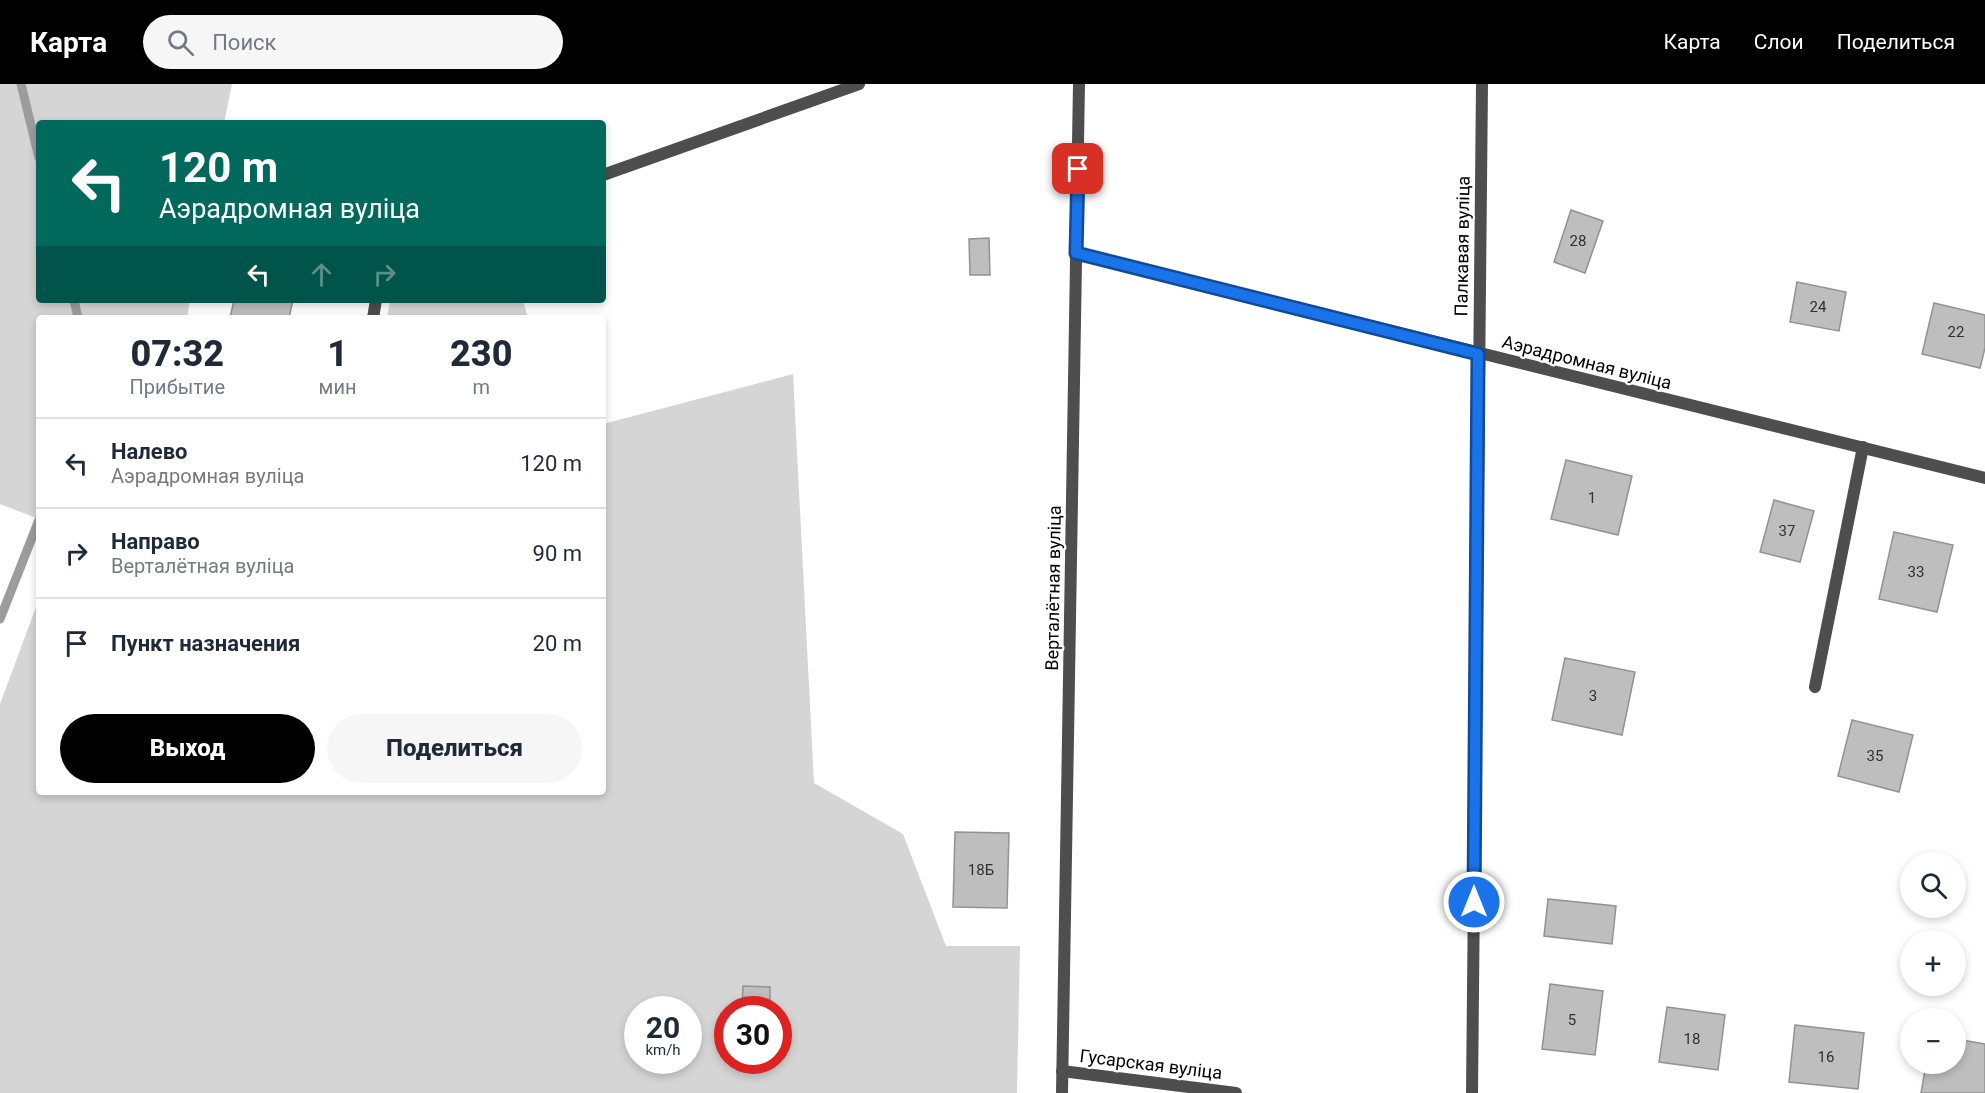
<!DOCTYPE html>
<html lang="ru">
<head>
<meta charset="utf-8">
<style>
	:root { --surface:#fff; --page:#f6f6f7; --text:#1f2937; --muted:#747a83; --line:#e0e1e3; --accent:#000 }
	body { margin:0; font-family:Roboto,sans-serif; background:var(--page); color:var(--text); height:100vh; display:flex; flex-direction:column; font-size:22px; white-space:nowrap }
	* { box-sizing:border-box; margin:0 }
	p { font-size:20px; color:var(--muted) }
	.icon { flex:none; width:33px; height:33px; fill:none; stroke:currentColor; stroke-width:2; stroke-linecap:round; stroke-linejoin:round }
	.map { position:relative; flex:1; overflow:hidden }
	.sheet { position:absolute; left:36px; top:231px; width:570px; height:480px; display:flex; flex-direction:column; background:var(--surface); border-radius:6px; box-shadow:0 3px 9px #0003 }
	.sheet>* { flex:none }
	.guide { position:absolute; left:36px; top:36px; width:570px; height:183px; border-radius:6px; box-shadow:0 3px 9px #0003; background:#00695c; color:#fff; overflow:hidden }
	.controls { position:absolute; left:1900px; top:768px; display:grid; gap:12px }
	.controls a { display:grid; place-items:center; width:66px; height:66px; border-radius:50%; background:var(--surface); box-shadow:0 3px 9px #0003; font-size:30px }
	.speed { position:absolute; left:624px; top:912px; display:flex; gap:12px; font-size:30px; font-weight:700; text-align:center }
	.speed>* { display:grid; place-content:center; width:78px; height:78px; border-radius:50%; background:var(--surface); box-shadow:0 3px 9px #0003; line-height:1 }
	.speed small { font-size:15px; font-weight:400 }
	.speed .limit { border:9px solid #d22; background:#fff; color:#111 }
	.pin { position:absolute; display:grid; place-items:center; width:51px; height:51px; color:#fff; margin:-26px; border-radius:12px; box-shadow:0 3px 9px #0006 }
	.me { position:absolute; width:66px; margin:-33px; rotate:0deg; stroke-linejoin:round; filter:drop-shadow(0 0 4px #0008) }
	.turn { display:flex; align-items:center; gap:21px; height:126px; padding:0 24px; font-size:27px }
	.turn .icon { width:78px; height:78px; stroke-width:2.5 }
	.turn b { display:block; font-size:42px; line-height:51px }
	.lanes { display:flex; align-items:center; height:57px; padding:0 24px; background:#0003; justify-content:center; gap:30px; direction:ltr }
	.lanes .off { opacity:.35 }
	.eta { display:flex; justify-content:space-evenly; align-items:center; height:102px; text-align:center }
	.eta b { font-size:36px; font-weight:800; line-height:42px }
	.action { display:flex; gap:12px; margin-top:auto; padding:12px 24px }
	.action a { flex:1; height:69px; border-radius:36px; background:var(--accent); color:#fff; font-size:24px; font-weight:800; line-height:69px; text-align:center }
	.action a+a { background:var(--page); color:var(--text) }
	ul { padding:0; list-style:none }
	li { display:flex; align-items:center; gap:18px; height:90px; padding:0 24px; border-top:2px solid var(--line) }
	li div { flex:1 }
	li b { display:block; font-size:22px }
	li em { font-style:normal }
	header { display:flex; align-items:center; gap:36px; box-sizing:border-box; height:84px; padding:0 30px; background:var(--accent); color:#fff }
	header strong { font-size:28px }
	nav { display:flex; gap:33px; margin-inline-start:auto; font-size:21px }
	.search { width:420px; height:54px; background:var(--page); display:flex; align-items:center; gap:15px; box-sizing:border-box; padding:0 21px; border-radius:33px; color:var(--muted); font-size:22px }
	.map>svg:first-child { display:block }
	.green { fill:#d5d5d5; fill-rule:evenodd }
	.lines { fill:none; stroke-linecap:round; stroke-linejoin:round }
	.stream { stroke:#9c9c9c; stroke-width:9 }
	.building { fill:#bebebe; stroke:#929292; stroke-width:1.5 }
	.lane { stroke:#4e4e4e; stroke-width:12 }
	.street { stroke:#4e4e4e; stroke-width:12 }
	.route-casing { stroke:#114b97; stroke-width:15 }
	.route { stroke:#1a73e8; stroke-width:10 }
	.labels { text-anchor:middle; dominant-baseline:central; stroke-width:4.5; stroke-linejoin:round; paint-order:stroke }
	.number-label { font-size:15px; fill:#303030 }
	.street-label { font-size:18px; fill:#000; stroke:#fff }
</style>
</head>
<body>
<header>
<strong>Карта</strong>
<div class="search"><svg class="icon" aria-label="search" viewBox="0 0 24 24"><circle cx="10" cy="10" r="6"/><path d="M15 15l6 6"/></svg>Поиск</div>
<nav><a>Карта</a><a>Слои</a><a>Поделиться</a></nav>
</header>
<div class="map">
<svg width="1985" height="1009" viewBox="0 0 1985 1009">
	<rect width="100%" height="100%" fill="#fff"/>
	<!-- green -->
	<g class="green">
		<path d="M 0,0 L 232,0 L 224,39 L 39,39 L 39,216 L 190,216 L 187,234 L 39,234 L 39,435 L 0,420 Z"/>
		<path d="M 390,216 L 523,216 L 528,234 L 387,234 Z"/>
		<path d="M 793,290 L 814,699 L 903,750 L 946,862 L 1020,862 L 1017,1009 L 0,1009 L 0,620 L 39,515 L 39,708 L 603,708 L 603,340 ZM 638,926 L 688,926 L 688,976 L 638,976 ZM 728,926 L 778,926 L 778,976 L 728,976 Z"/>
	</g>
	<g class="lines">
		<!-- stream -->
		<g class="stream">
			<path d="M 21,0 L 39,74"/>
			<path d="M 74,216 L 78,234"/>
			<path d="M 0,535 L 39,436"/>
		</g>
	</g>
	<!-- building -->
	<g class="building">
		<path d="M 1571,126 L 1603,137 L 1585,189 L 1554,178 Z"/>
		<path d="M 989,154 L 990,191 L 970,191 L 969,155 Z"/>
		<path d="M 1797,198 L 1846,208 L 1839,247 L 1790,238 Z"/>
		<path d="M 234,216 L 293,216 L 289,234 L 230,234 Z"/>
		<path d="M 1934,219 L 1985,231 L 1985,264 L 1980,284 L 1922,270 Z"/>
		<path d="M 1566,376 L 1632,392 L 1618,451 L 1551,435 Z"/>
		<path d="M 1774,416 L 1814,427 L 1800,478 L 1760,468 Z"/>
		<path d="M 1894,448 L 1953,461 L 1937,528 L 1879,515 Z"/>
		<path d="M 1565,574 L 1635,588 L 1622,651 L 1552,636 Z"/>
		<path d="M 1852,636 L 1913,651 L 1899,708 L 1838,692 Z"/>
		<path d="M 955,748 L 1009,749 L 1007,824 L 953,823 Z"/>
		<path d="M 1548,815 L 1616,822 L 1612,860 L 1544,852 Z"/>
		<path d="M 1550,900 L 1603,907 L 1595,971 L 1542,965 Z"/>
		<path d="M 743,902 L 770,903 L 770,926 L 742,926 Z"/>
		<path d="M 1667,923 L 1725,931 L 1718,986 L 1659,978 Z"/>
		<path d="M 1795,941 L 1864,949 L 1858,1005 L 1789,998 Z"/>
		<path d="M 1956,955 L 1985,960 L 1985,1009 L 1921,1009 L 1926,980 L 1956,980 Z"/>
	</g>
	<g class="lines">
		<!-- lane -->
		<g class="lane">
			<path d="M 603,91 L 859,0"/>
			<path d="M 373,234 L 376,216"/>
			<path d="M 1815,603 L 1863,363"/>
		</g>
		<!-- street -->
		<g class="street">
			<path d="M 1076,169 L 1985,394"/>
			<path d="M 1062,987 L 1236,1009"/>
			<path d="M 1062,1009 L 1079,0"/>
			<path d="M 1472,1009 L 1482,0"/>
		</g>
	</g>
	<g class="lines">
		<!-- route casing -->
		<g class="route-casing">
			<path id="route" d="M 1078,85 L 1076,169 L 1478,270 L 1474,818"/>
		</g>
		<!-- route -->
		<use href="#route" class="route"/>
	</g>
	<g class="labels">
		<!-- number labels -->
		<g class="number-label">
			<text x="1578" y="157">28</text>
			<text x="1818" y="223">24</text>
			<text x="1956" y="248">22</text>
			<text x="1592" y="414">1</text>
			<text x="1787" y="447">37</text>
			<text x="1916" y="488">33</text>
			<text x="1593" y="612">3</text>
			<text x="1875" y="672">35</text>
			<text x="981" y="786">18Б</text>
			<text x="1572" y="936">5</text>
			<text x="1692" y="955">18</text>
			<text x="1826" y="973">16</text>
		</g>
		<!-- street labels -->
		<g class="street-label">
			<text transform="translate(1462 162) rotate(-89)">Палкавая вуліца</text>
			<text transform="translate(1587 278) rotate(14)">Аэрадромная вуліца</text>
			<text transform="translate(1053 504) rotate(-89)">Верталётная вуліца</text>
			<text transform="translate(1151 980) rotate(7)">Гусарская вуліца</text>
		</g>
	</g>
</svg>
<div class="controls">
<a><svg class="icon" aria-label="search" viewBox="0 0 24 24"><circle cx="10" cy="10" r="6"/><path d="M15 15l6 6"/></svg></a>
<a>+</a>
<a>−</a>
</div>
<div class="speed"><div>20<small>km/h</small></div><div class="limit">30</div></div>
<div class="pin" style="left:1078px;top:85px;background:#d93025"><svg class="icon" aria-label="arrive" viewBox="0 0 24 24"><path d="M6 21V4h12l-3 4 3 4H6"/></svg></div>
<svg class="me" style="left:1474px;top:818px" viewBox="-20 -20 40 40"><circle r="17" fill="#1a73e8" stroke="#fff" stroke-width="3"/><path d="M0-11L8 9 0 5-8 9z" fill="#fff"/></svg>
<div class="guide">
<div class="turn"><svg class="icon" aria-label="left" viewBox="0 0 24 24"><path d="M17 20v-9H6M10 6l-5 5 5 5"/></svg><div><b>120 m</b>Аэрадромная вуліца</div></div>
<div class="lanes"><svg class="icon" aria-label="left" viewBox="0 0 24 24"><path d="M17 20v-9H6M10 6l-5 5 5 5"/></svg><svg class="icon off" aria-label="ahead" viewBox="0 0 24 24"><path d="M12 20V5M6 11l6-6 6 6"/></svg><svg class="icon off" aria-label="right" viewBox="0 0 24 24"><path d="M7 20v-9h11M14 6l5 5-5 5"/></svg></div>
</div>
<section class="sheet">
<div class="eta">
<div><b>07:32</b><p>Прибытие</p></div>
<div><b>1</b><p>мин</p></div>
<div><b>230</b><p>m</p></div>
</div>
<ul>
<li><svg class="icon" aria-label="left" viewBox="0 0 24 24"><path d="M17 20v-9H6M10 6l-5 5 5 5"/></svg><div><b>Налево</b><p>Аэрадромная вуліца</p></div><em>120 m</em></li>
<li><svg class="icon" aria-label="right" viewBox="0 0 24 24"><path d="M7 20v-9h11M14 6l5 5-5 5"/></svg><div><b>Направо</b><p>Верталётная вуліца</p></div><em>90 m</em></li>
<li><svg class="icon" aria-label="arrive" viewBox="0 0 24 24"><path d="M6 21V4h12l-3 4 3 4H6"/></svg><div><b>Пункт назначения</b></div><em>20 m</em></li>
</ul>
<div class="action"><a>Выход</a><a>Поделиться</a></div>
</section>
</div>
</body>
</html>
